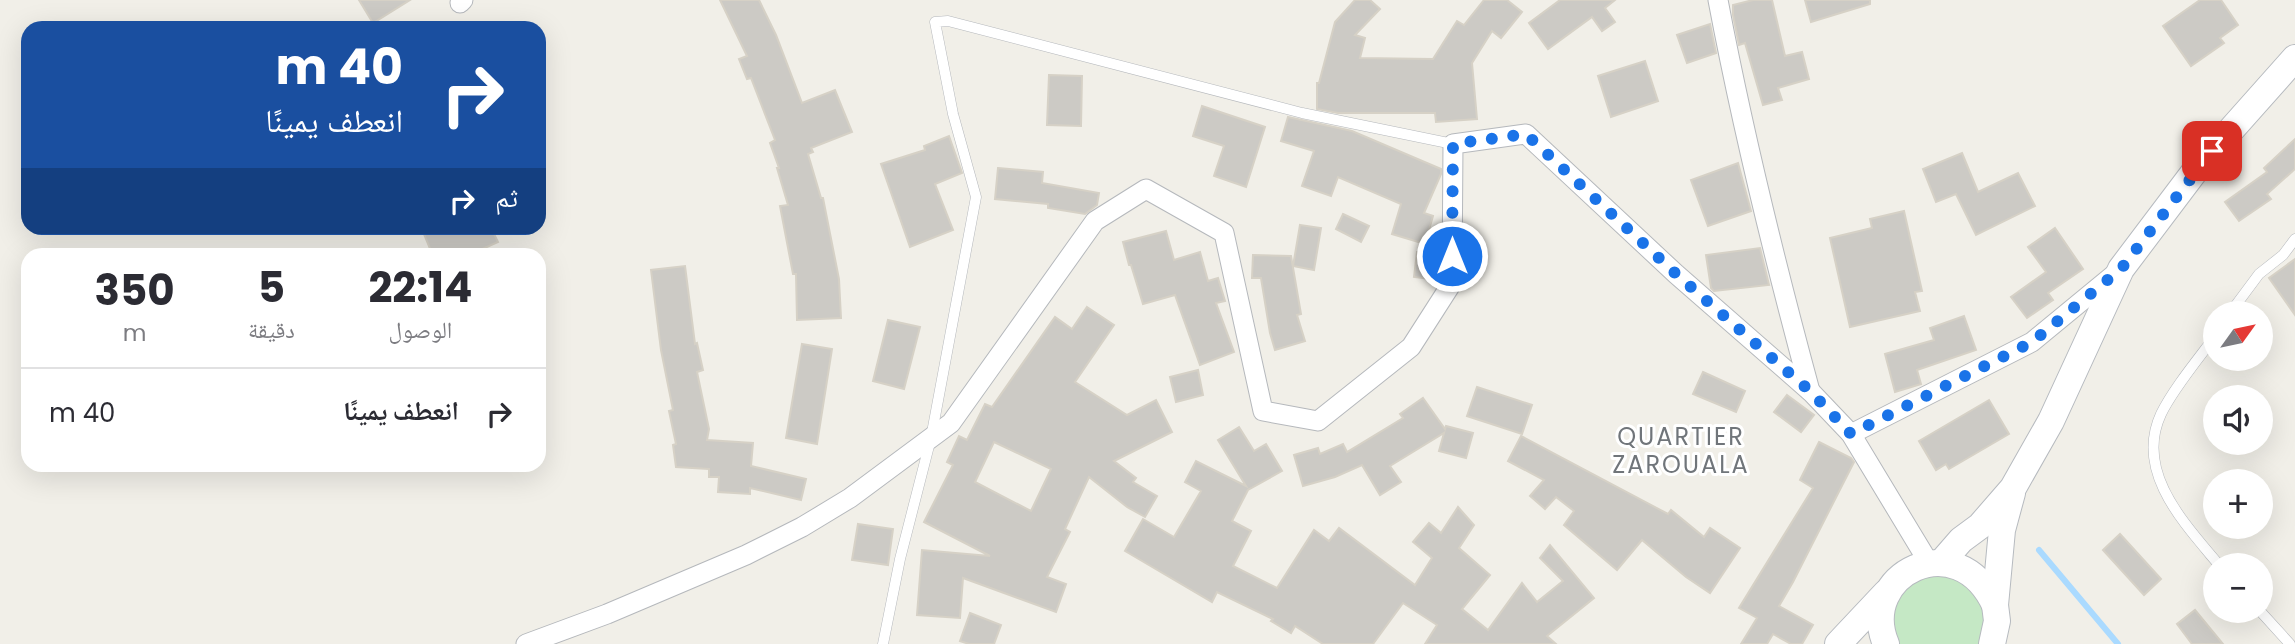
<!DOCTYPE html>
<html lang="ar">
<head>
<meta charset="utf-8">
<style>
	:root { --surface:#fff; --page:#f2f2f3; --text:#2b2b33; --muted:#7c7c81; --line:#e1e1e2 }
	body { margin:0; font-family:Poppins,"Noto Naskh Arabic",sans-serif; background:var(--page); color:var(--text); direction:rtl; height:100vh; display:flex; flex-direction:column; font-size:26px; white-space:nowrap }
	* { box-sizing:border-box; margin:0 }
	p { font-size:23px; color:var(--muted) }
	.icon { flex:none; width:38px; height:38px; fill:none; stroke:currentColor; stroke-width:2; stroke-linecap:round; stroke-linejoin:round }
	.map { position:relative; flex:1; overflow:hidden; direction:ltr }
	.drawer { position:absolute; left:21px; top:248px; width:525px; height:224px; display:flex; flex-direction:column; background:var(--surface); border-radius:21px; box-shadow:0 7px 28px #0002; direction:rtl }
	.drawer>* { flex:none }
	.banner { position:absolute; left:21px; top:21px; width:525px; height:214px; border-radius:21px; box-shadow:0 7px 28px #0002; direction:rtl; background:#1a4fa0; color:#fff; overflow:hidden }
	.needle { width:46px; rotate:57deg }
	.buttons { position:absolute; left:2203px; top:301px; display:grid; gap:14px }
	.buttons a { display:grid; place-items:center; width:70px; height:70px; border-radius:50%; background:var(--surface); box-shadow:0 7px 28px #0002; font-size:35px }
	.pin { position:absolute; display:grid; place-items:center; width:60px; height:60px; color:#fff; margin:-30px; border-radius:14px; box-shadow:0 4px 10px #0006 }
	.me { position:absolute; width:77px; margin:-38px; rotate:0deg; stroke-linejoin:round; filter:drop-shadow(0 0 5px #0008) }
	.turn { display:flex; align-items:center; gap:24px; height:147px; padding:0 28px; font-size:32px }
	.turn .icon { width:91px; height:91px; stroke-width:2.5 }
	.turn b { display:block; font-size:49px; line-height:60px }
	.then { display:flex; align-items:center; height:66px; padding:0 28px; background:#0003; gap:14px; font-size:26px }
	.eta { display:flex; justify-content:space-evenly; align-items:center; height:119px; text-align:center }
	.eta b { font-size:42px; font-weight:700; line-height:49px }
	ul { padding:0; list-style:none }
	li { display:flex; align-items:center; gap:21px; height:91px; padding:0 28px; border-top:2px solid var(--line) }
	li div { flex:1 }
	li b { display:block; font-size:26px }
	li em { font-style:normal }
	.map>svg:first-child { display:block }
	.green { fill:#c5e8c5 }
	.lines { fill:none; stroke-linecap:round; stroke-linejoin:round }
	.stream { stroke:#aadaff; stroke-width:6 }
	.building { fill:#cccac5; stroke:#d6d1c6; stroke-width:2; fill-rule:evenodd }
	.lane-casing { stroke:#b5b8bc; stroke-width:11 }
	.street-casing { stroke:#b5b8bc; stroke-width:21 }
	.secondary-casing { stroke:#b6babf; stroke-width:28 }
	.lane { stroke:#fff; stroke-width:10 }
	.street { stroke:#fff; stroke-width:19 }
	.secondary { stroke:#fff; stroke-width:26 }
	.route { stroke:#1a73e8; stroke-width:12; stroke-dasharray:0 21.6 }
	.labels { text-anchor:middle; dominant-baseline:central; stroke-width:6; stroke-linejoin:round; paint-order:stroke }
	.quarter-label { font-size:24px; letter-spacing:2px; fill:#70757a; stroke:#fff }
</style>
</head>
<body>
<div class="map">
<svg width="2295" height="644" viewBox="0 0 2295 644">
	<rect width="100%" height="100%" fill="#f1efe8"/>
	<!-- green -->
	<path class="green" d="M 1918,576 L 1959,576 L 1986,607 L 1982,644 L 1896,644 L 1891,608 Z"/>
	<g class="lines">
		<!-- stream -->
		<path class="stream" d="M 2039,550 L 2118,644"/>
	</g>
	<!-- building -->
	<g class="building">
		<path d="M 359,0 L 410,0 L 373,23 Z"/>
		<path d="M 720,0 L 759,0 L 776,35 L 802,103 L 835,90 L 852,132 L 811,148 L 813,152 L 808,154 L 821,198 L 823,198 L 839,279 L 841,318 L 797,320 L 796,274 L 793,274 L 780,206 L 788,205 L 777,168 L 779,168 L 770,143 L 775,140 L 751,78 L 747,79 L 739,59 L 747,56 Z"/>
		<path d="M 1355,0 L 1370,0 L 1380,9 L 1355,35 L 1365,38 L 1360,58 L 1433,59 L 1457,21 L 1464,25 L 1484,0 L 1507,0 L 1522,12 L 1501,38 L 1492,31 L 1472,63 L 1477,119 L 1436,122 L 1435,113 L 1338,113 L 1317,109 L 1317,83 L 1319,83 L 1335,22 Z"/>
		<path d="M 1560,0 L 1615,0 L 1605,8 L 1615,22 L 1602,31 L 1592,17 L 1548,49 L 1529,23 Z"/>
		<path d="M 1753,0 L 1772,0 L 1785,56 L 1802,52 L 1809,79 L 1778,88 L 1782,100 L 1763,105 L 1745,43 L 1739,45 L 1733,15 L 1733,5 Z"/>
		<path d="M 1805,0 L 1870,0 L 1870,4 L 1811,22 Z"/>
		<path d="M 2200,0 L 2221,0 L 2238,25 L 2220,38 L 2224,43 L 2191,66 L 2163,26 Z"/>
		<path d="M 1710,24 L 1716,53 L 1687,63 L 1677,35 Z"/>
		<path d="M 1645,61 L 1658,101 L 1611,117 L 1598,76 Z"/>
		<path d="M 1049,75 L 1082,76 L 1081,126 L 1047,125 Z"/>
		<path d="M 1202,106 L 1265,127 L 1246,187 L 1214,176 L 1224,146 L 1193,136 Z"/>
		<path d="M 1288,117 L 1352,131 L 1441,169 L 1441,174 L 1424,213 L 1433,216 L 1425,244 L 1392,234 L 1401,204 L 1338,177 L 1331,196 L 1302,186 L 1314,151 L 1281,141 Z"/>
		<path d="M 949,136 L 962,173 L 935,184 L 953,230 L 910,247 L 881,164 L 925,150 L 924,146 Z"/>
		<path d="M 2295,139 L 2295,169 L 2267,194 L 2271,199 L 2239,221 L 2225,202 L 2267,172 L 2264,168 Z"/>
		<path d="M 1962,153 L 1978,192 L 2018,173 L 2035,206 L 1976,235 L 1956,194 L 1936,202 L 1923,169 Z"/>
		<path d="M 1738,163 L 1751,211 L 1708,226 L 1691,180 Z"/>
		<path d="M 998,168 L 1043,172 L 1042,183 L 1099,193 L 1097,205 L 1085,214 L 1048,208 L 1048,204 L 995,199 Z"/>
		<path d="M 1904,211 L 1922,291 L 1915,292 L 1920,311 L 1850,327 L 1830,238 L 1872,228 L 1870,219 Z"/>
		<path d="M 1343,214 L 1369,226 L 1361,242 L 1336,229 Z"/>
		<path d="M 1300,225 L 1321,228 L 1314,270 L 1293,266 Z"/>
		<path d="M 440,228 L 491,228 L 498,242 L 467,256 L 433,256 L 424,234 Z"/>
		<path d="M 2055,228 L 2083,269 L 2048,293 L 2053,300 L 2027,318 L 2011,297 L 2046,272 L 2028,247 Z"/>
		<path d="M 1166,231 L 1174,260 L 1200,252 L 1208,281 L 1218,278 L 1225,301 L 1216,303 L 1234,352 L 1200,365 L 1175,295 L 1143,304 L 1131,265 L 1129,265 L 1123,242 Z"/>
		<path d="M 1760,248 L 1769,285 L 1714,291 L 1711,288 L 1706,255 Z"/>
		<path d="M 1417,252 L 1440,255 L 1437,280 L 1414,277 Z"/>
		<path d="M 1253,255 L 1291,256 L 1301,314 L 1297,315 L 1305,341 L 1275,350 L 1270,333 L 1261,278 L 1252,278 Z"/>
		<path d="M 2295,259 L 2295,315 L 2269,278 Z"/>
		<path d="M 685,266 L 695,344 L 697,343 L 703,370 L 697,372 L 709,429 L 707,440 L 753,443 L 751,466 L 806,479 L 801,500 L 750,488 L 750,494 L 718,492 L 719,477 L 709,477 L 709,469 L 676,467 L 673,445 L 676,444 L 669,411 L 673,410 L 661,350 L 651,270 Z"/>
		<path d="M 1087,307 L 1114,325 L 1075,382 L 1127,415 L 1156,400 L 1172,432 L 1114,461 L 1136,478 L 1133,482 L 1157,496 L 1145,517 L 1127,507 L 1089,477 L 1065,529 L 1070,532 L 1047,577 L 1066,584 L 1056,612 L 963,578 L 960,618 L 917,615 L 922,550 L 990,556 L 924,522 L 953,465 L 947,462 L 959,436 L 967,440 L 985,404 L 992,407 L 1055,317 L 1072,329 ZM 994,442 L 1051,469 L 1031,511 L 975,482 Z"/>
		<path d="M 1964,316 L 1976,350 L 1917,370 L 1921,384 L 1895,392 L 1885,354 L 1934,340 L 1930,328 Z"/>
		<path d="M 888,320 L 920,327 L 904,389 L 873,381 Z"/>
		<path d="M 802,344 L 832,349 L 817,444 L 786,438 Z"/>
		<path d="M 1198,370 L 1203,395 L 1176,402 L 1170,377 Z"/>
		<path d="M 1703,372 L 1745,391 L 1736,412 L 1693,394 Z"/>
		<path d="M 1477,387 L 1532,405 L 1522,434 L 1467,416 Z"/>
		<path d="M 1787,395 L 1814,415 L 1801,432 L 1774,412 Z"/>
		<path d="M 1423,398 L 1445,429 L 1446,426 L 1473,433 L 1466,458 L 1439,451 L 1444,433 L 1390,466 L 1401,482 L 1380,495 L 1362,465 L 1335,477 L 1303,486 L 1294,455 L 1318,448 L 1320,454 L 1343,444 L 1347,452 L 1403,418 L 1400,414 Z"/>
		<path d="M 1989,400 L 2009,434 L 1949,469 L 1946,464 L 1936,470 L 1919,441 Z"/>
		<path d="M 1239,427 L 1254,451 L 1266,444 L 1282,471 L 1248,490 L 1232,521 L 1251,531 L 1233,566 L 1277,588 L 1314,530 L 1329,541 L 1339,528 L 1415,585 L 1432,558 L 1413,542 L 1429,523 L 1441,533 L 1458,507 L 1474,525 L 1459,548 L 1490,575 L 1462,609 L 1488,630 L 1522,583 L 1537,602 L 1563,581 L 1540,558 L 1550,545 L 1594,598 L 1547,636 L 1556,644 L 1425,644 L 1437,625 L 1403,603 L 1373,644 L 1323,644 L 1295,626 L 1291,633 L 1271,621 L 1273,619 L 1217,592 L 1212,602 L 1125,551 L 1143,519 L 1174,537 L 1201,491 L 1185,482 L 1196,461 L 1246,486 L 1218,440 Z"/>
		<path d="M 1521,436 L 1668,514 L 1671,510 L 1704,537 L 1710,528 L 1740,548 L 1710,593 L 1686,577 L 1642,540 L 1617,570 L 1564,525 L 1574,511 L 1556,497 L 1545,509 L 1530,496 L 1544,480 L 1508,461 Z"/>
		<path d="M 1819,442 L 1851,458 L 1854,462 L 1793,582 L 1779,606 L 1813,625 L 1802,644 L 1791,644 L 1773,634 L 1767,644 L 1741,644 L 1757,618 L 1739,608 L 1813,488 L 1800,480 Z"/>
		<path d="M 858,524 L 893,529 L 888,565 L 852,560 Z"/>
		<path d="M 2120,534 L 2161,579 L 2144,595 L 2103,550 Z"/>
		<path d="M 2195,610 L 2223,644 L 2192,644 L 2177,624 Z"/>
		<path d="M 970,613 L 1001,625 L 994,644 L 969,644 L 960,641 Z"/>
	</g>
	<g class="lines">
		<!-- lane casing -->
		<g class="lane-casing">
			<g id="lane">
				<path d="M 2230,313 L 2259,274 L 2283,255 L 2295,239"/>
				<path d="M 2216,335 C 2199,358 2173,389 2161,414 C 2134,472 2185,524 2219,565"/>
				<path d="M 2260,611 L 2290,644"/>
				<path d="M 883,644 L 900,559 L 931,438 L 976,197 L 953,114 L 935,22 L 948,21 L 1302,113 L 1453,144"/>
			</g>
		</g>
		<!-- street casing -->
		<g class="street-casing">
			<g id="street">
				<path d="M 1718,0 C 1743,132 1775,262 1810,391"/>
				<path d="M 460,3 L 463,0"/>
				<path d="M 1851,434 L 2032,342 L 2117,272"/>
				<path d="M 526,644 L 607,614 L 746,555 L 802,527 L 850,498 L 951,423 L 1095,221 L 1146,189 L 1224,233 L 1263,411 L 1318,421 L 1411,347 L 1452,283 L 1453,144 L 1526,134 L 1676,274 L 1811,392 L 1851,434 L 1929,563"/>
			</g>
		</g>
		<!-- secondary casing -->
		<g class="secondary-casing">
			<g id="secondary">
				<path d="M 1941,563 L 1961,540 L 1980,526 L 2013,488 L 2051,421 L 2121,269 L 2198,167 L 2295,58"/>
				<path d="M 1838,644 L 1886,593"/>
				<path d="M 1886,644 C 1857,575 1957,523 1995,605"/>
				<path d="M 1992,644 L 1997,621 L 1995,605 L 2002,530 L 2012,493"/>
			</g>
		</g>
		<!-- lane -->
		<use href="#lane" class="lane"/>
		<!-- street -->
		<use href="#street" class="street"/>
		<!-- secondary -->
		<use href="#secondary" class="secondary"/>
	</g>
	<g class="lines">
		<!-- route -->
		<path class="route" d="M 1452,256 L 1453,144 L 1526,134 L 1676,274 L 1811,392 L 1851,434 L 2032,342 L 2121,269 L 2212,151"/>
	</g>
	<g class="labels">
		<!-- quarter labels -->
		<g class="quarter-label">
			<text x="1681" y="436">QUARTIER<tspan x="1681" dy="28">ZAROUALA</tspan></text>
		</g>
	</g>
</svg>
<div class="buttons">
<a><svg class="needle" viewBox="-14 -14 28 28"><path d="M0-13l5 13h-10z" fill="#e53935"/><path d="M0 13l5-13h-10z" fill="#7c7c81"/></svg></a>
<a><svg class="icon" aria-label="sound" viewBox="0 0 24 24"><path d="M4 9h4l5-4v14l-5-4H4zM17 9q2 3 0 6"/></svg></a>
<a>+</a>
<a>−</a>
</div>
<div class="pin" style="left:2212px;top:151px;background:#d93025"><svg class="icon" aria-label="arrive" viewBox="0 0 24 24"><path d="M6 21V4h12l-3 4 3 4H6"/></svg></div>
<svg class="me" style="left:1452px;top:256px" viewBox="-20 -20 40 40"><circle r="17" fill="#1a73e8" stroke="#fff" stroke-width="3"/><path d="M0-11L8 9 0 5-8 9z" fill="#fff"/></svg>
<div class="banner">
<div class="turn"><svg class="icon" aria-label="right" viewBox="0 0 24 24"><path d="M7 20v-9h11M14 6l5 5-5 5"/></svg><div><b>40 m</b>انعطف يمينًا</div></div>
<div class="then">ثم<svg class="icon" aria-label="right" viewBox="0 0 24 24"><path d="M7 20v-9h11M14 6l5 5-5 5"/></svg></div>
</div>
<section class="drawer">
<div class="eta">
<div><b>22:14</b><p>الوصول</p></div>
<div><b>5</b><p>دقيقة</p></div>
<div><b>350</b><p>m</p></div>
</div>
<ul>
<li><svg class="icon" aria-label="right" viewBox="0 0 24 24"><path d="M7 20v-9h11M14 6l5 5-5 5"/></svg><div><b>انعطف يمينًا</b></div><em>40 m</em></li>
</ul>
</section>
</div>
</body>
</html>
